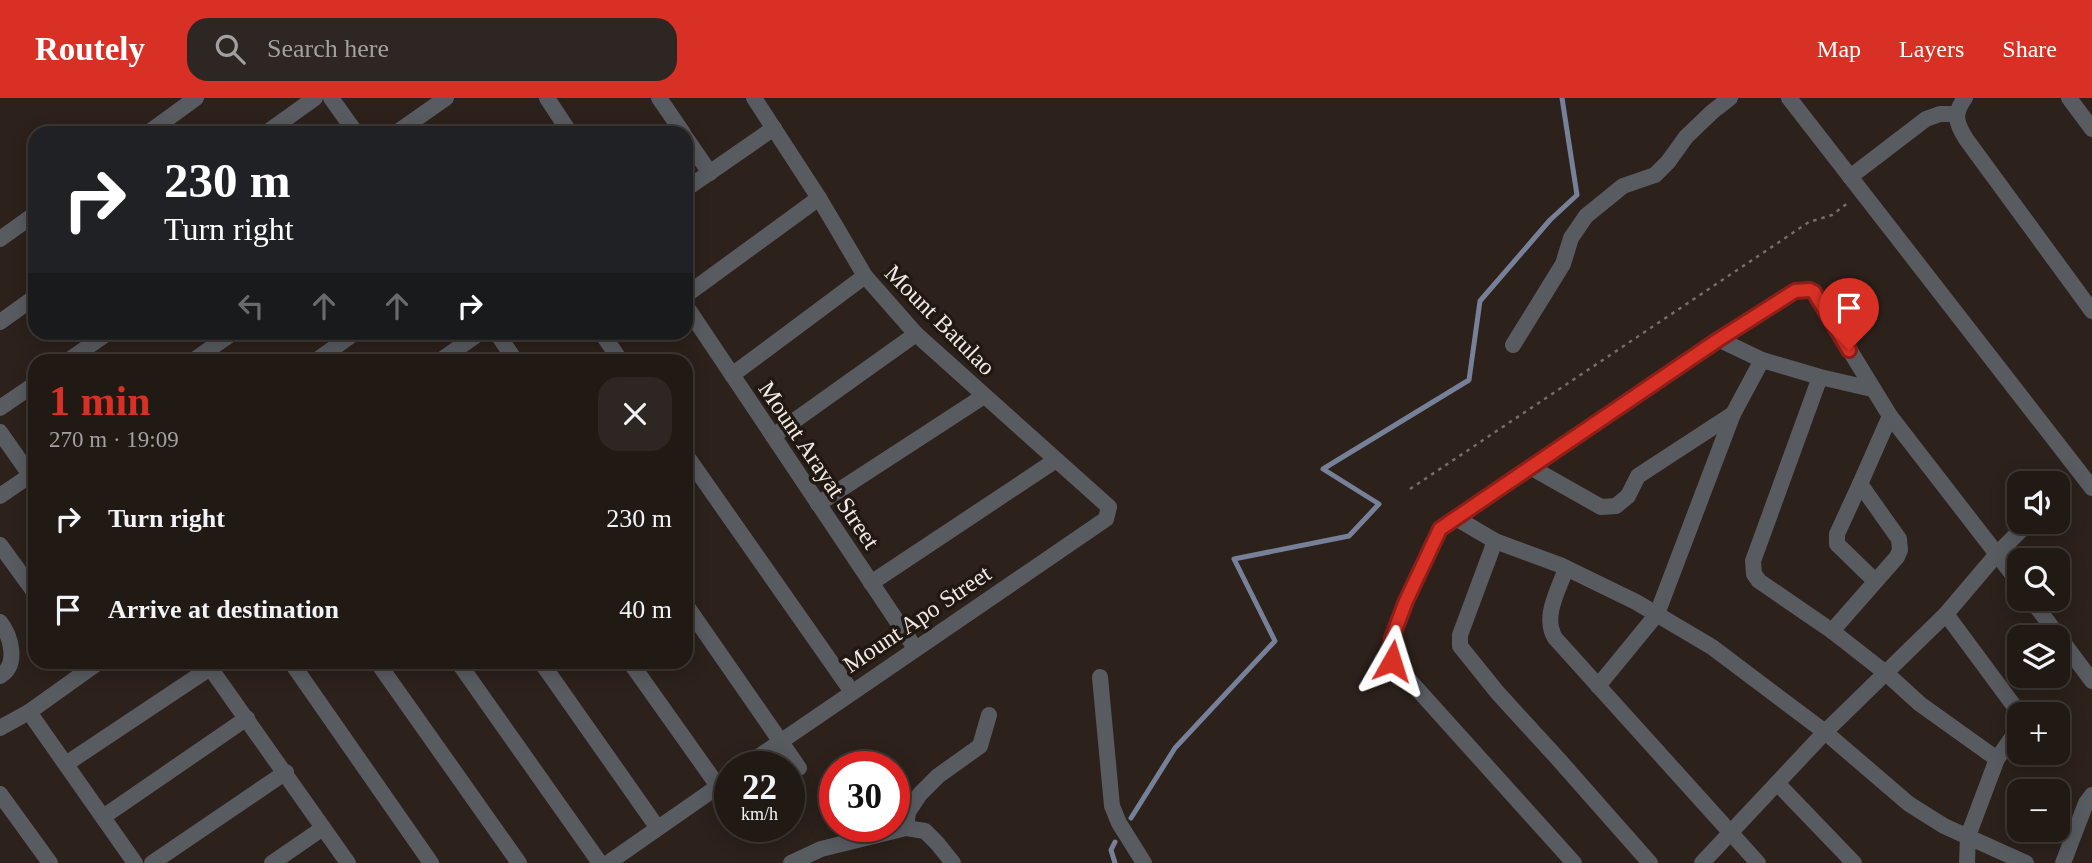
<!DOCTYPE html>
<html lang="en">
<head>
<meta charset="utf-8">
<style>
	:root { --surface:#211914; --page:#2d2622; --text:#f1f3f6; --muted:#a2a0a0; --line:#3e3834; --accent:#d93025 }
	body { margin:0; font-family:"Times New Roman",serif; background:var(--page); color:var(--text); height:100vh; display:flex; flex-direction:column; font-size:26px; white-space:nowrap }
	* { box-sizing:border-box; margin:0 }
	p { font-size:23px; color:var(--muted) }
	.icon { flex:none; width:38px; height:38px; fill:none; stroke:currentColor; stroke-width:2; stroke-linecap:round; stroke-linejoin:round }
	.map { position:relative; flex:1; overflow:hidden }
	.sheet { position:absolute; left:28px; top:256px; width:665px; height:315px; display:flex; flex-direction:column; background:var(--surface); border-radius:21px; box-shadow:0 4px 18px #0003,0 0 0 2px var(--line) }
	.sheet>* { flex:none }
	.banner { position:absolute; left:28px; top:28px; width:665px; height:214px; border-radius:21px; box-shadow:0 4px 18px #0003,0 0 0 2px var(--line); background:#202124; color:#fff; overflow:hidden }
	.fabs { position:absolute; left:2007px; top:373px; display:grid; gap:14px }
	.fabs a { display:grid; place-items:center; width:63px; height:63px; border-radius:14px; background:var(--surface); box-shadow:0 4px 18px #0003,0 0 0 2px var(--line); font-size:35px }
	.speed { position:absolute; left:714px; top:653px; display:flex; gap:14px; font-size:35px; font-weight:700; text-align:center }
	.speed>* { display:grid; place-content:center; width:91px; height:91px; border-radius:50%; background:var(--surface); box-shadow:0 4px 18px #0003,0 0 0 2px var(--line); line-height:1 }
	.speed small { font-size:18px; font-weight:400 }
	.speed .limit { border:10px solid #d22; background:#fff; color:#111 }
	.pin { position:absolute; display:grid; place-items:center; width:60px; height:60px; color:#fff; margin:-72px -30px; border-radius:50% 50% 50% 0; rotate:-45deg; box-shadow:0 0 7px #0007 }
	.pin .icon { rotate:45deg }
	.me { position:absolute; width:77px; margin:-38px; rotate:6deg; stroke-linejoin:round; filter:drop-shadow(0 0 5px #0008) }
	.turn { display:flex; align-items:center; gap:24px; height:147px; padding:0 21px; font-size:32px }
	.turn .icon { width:91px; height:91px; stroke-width:2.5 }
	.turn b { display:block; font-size:49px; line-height:60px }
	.lanes { display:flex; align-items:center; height:66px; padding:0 21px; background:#0003; justify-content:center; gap:35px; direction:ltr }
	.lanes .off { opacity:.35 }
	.round { display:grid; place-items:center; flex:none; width:74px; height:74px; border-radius:21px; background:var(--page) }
	.head { display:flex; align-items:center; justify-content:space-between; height:119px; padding:0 21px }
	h1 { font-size:42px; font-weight:800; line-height:52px; color:var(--accent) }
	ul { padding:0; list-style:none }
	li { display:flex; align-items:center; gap:21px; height:91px; padding:0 21px }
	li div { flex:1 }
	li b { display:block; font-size:26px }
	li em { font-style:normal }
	header { display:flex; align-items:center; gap:42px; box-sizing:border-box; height:98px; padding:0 35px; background:var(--accent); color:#fff }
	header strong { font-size:33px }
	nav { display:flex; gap:38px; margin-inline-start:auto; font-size:24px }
	.search { width:490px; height:63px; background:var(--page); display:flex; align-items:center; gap:18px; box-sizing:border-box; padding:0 24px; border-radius:21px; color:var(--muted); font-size:26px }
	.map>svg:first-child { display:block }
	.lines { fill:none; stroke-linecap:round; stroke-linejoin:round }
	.stream { stroke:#768099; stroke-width:5 }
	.path { stroke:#776e69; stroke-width:2.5; stroke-dasharray:3.5 5; stroke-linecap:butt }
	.minor { stroke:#585b60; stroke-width:16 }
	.route-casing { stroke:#8d1f18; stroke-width:18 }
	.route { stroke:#d93025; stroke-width:12 }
	.labels { text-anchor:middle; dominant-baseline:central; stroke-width:7; stroke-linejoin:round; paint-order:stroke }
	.street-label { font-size:24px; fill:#f1eae6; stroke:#221812 }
</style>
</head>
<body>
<header>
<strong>Routely</strong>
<div class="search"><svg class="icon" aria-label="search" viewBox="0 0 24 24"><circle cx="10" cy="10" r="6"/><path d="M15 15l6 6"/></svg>Search here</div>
<nav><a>Map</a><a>Layers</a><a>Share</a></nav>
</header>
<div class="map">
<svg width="2092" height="765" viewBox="0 0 2092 765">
	<rect width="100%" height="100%" fill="#2c211b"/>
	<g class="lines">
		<!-- stream -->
		<g class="stream">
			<path d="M 1131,720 L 1175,650 L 1275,543 L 1234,461 L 1349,438 L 1379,406 L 1323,371 L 1469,282 L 1480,203 L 1550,122 L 1577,97 L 1562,0"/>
			<path d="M 1115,765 L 1111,752 L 1115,744"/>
		</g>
		<!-- path -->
		<path class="path" d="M 1410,391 L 1809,124 L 1832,117 L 1849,104"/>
		<!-- minor -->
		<g class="minor">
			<path d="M 331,0 L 356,35"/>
			<path d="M 547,0 L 570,35"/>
			<path d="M 659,0 L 683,35"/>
			<path d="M 1789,0 L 2092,390"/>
			<path d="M 1965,0 C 1953,16 1956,25 1966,41 L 2092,213"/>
			<path d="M 2069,0 L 2092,31"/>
			<path d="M 148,35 L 196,0"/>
			<path d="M 266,35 L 315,0"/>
			<path d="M 396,35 L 446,0"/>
			<path d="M 686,40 L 710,75"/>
			<path d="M 1850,79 L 1926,21 L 1940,16 L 1956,16"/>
			<path d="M 686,91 L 774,30"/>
			<path d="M 0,141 L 35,116"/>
			<path d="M 686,197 L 819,100"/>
			<path d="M 686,208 L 915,550"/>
			<path d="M 0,224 L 35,199"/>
			<path d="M 496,234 L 515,262"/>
			<path d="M 601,234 L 620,262"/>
			<path d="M 1718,241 L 1762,262 L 1820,279 L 1872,291"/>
			<path d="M 1513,247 L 1563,166 L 1571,140 L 1586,118 L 1623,88 L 1655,77 L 1668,64 L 1686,39 L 1712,14 L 1730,0"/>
			<path d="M 69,262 L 109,234"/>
			<path d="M 194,262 L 234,234"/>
			<path d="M 317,262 L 356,234"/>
			<path d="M 441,262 L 481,234"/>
			<path d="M 732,277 L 865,178"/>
			<path d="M 1820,279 L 1753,463 L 1754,476 L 1759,483 L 1832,533 L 1887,576 L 1920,606 L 1997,661"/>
			<path d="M 0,310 L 35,286"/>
			<path d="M 0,334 L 35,384"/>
			<path d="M 773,338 L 916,236"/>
			<path d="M 686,357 L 852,594"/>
			<path d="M 1532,370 L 1601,409 L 1616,408 L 1628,398 L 1638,378 L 1733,316"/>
			<path d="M 1860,386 L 1837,436 L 1837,446 L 1875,483"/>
			<path d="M 0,398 L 35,374"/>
			<path d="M 818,406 L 984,298"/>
			<path d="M 1456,420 L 1495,443 L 1560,467 L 1636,504 L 1712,549 L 1825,634 L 1909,706 L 1944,728 L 2026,765"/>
			<path d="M 1495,443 L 1460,537 L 1460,548 L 1497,594 L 1560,663 L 1650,765"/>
			<path d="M 0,447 L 35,495"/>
			<path d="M 1566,470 C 1559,492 1542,518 1555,540 L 1758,765"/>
			<path d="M 871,485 L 1056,362"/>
			<path d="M 2030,500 L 2092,583"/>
			<path d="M 686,507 L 799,670"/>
			<path d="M 1946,516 L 2020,616"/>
			<path d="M 0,524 C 11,538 19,567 0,578"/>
			<path d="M 1832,533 L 1897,459 L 1900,452 L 1899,441 L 1860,386 L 1890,318"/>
			<path d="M 206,564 L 348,765"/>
			<path d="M 291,564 L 431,765"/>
			<path d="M 377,564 L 519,765"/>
			<path d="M 458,564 L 600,765"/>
			<path d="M 541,564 L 657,729"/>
			<path d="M 630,564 L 718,688"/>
			<path d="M 1100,579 L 1112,708 L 1119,725 L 1144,765"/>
			<path d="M 1598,588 L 1657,516 L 1733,316 L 1762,262"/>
			<path d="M 29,614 L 135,765"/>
			<path d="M 0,630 L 29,614 L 99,564"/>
			<path d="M 66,666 L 210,570"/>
			<path d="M 745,668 L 1106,421 L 1109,409 L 916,236 L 865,178 L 819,100 L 754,0"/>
			<path d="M 1778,686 L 1854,765"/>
			<path d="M 0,696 L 50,765"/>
			<path d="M 103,719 L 247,620"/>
			<path d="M 906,730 L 908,714 L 920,696 L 938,678 L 980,648 L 989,617"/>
			<path d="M 152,765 L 286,674"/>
			<path d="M 272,765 L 323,730"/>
			<path d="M 608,765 L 730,680"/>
			<path d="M 791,765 L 821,751 L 906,730 L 925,733 L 937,745 L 953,765"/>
			<path d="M 1574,765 L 1392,563 L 1389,553 L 1392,540 L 1406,503 L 1440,431 L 1718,241 L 1795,193 L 1810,192 L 1814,194 L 1890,318 L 2020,486"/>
			<path d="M 1702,765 L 1825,634 L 1946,516 L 1997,456 L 2023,430"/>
			<path d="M 1967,765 L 1968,738 L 1997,661 L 2020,628"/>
			<path d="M 2063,765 L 2086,705 L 2092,697"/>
		</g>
	</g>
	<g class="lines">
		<!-- route casing -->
		<g class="route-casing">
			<path id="route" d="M 1392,563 L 1390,553 L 1392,540 L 1406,503 L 1440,431 L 1456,420 L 1718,242 L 1795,193 L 1810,192 L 1814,194 L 1849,252"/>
		</g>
		<!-- route -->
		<use href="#route" class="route"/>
	</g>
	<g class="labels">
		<!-- street labels -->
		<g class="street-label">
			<text transform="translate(940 222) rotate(45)">Mount Batulao</text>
			<text transform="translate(819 367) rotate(56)">Mount Arayat Street</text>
			<text transform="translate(917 521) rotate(-34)">Mount Apo Street</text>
		</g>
	</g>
</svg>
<div class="fabs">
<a><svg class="icon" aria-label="sound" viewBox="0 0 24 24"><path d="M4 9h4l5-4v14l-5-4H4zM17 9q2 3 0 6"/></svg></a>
<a><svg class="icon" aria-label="search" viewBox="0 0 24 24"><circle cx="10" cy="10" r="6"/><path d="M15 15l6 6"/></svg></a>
<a><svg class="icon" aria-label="layers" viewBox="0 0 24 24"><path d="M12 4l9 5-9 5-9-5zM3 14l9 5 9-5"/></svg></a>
<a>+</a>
<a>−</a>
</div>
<div class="speed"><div>22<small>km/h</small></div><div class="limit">30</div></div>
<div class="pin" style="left:1849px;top:252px;background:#d93025"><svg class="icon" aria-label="arrive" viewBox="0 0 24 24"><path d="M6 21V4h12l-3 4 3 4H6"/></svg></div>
<svg class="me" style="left:1392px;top:563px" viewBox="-20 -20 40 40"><path d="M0-17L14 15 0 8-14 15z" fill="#d93025" stroke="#fff" stroke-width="4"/></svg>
<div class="banner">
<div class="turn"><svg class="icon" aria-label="right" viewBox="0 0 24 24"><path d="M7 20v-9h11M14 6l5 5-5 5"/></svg><div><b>230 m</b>Turn right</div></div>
<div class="lanes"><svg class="icon off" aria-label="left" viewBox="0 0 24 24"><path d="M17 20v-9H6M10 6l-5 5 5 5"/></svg><svg class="icon off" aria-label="ahead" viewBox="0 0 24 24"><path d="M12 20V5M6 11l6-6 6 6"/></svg><svg class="icon off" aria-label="ahead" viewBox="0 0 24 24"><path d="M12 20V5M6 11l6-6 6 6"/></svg><svg class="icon" aria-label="right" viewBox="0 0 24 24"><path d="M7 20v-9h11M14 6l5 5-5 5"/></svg></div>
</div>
<section class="sheet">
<div class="head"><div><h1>1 min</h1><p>270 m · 19:09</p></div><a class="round"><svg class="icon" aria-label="close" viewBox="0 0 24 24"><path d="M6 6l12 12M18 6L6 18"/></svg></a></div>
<ul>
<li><svg class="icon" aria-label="right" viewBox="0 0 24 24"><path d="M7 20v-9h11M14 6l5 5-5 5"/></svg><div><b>Turn right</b></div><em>230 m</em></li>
<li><svg class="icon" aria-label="arrive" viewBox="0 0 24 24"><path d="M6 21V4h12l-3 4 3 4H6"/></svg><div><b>Arrive at destination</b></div><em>40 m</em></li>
</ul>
</section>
</div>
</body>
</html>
